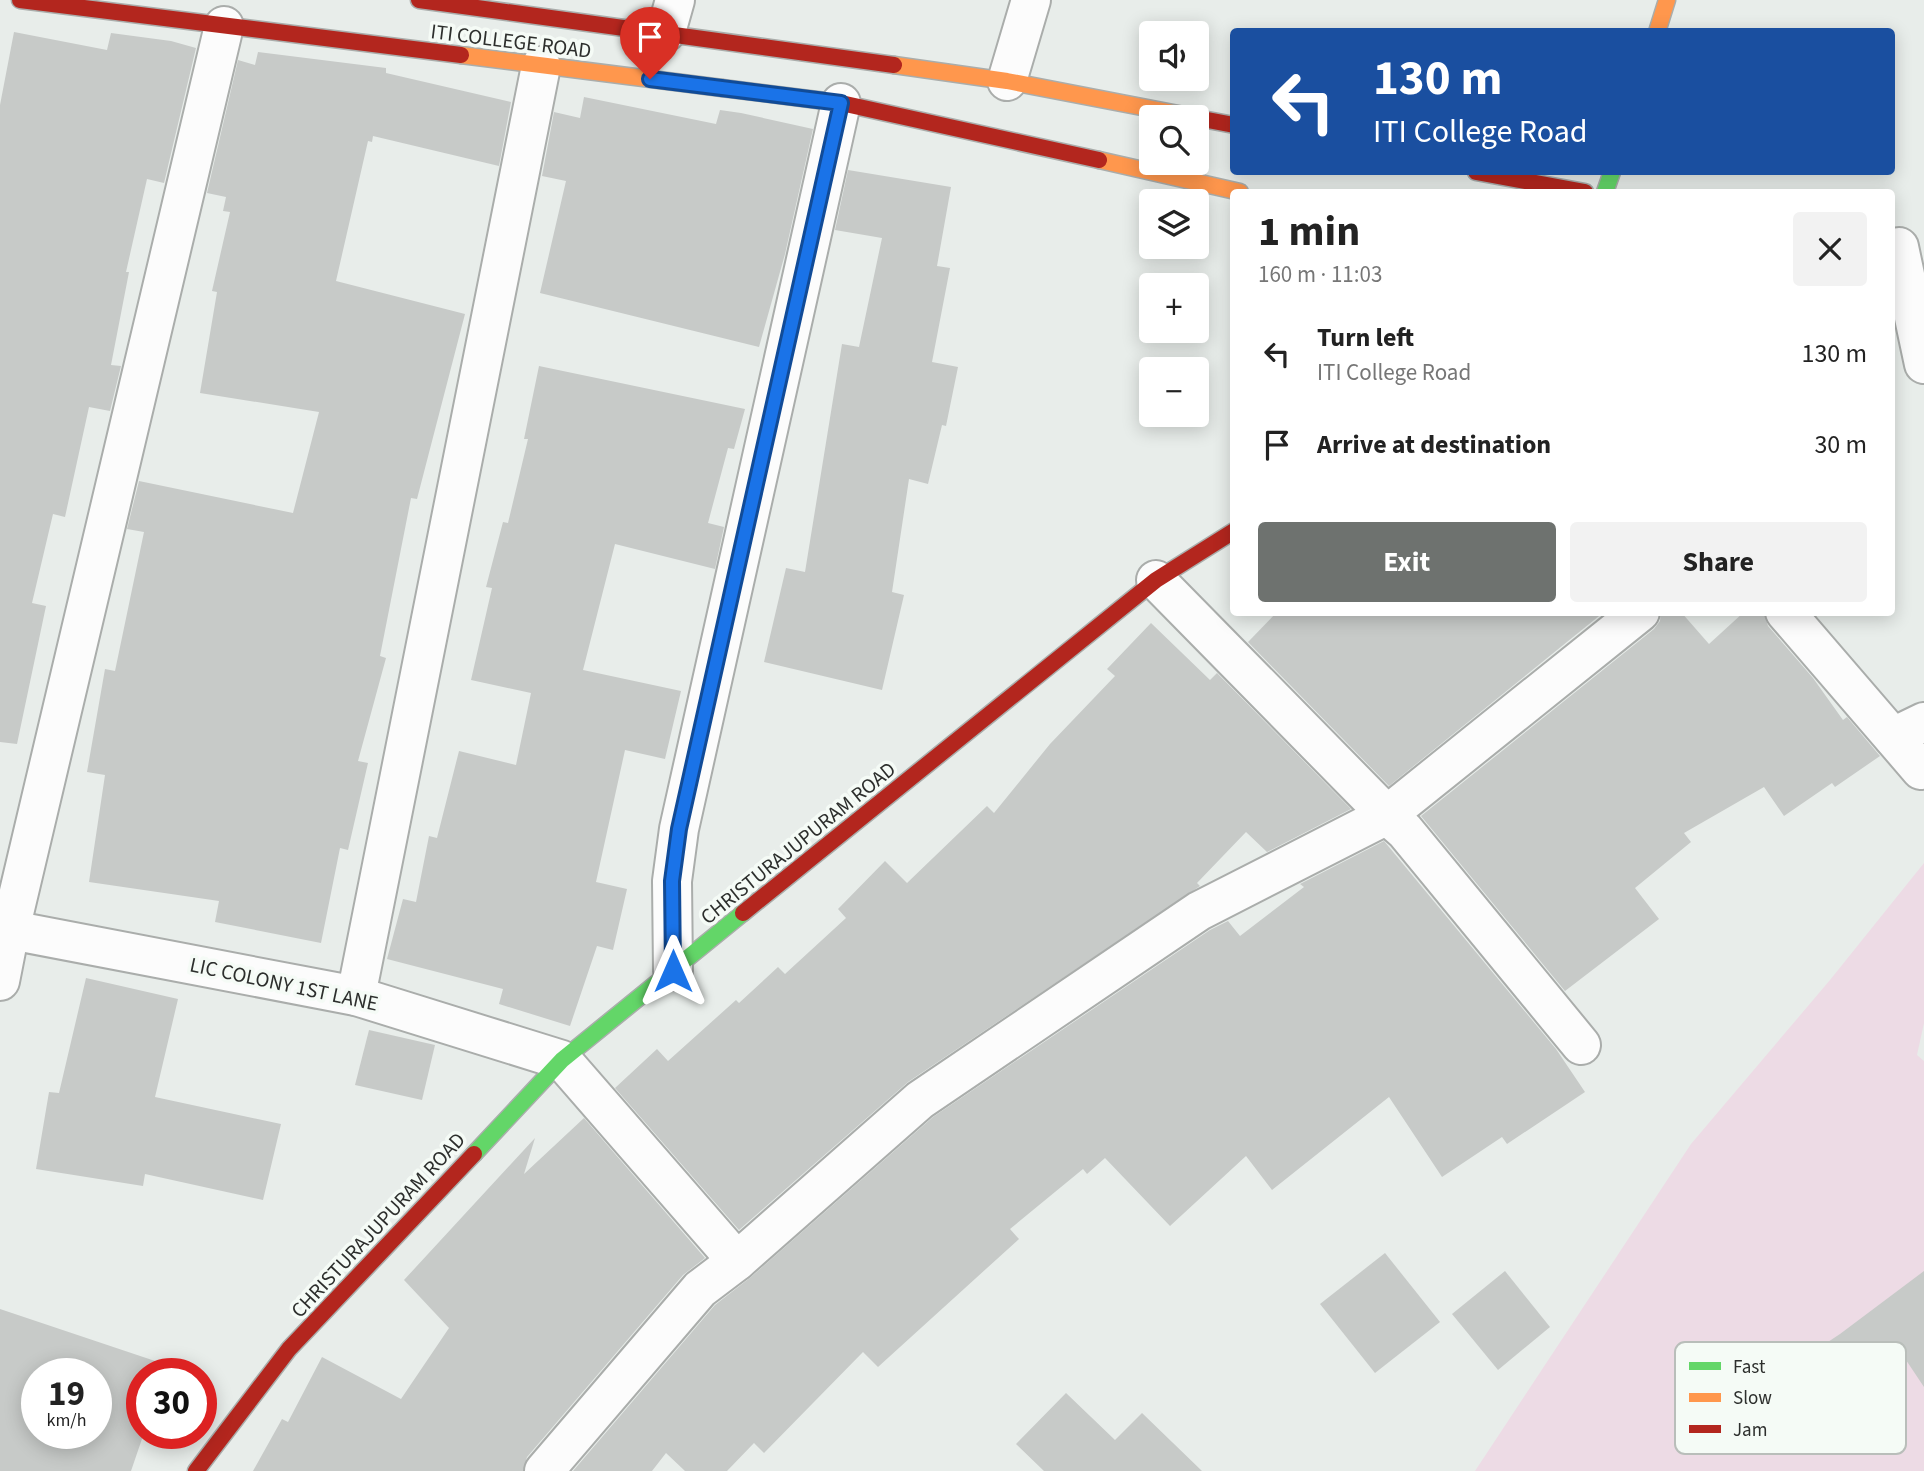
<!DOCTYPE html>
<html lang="en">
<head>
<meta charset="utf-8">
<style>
	:root { --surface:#fff; --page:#f2f2f2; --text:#222; --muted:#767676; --accent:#6e726f }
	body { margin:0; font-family:"Source Sans 3",sans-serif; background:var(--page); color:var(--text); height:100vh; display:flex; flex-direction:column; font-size:26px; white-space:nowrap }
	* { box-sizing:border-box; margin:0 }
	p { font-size:23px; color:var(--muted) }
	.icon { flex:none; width:38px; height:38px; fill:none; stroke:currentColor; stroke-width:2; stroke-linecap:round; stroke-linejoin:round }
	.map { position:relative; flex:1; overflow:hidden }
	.details { position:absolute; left:1230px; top:189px; width:665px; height:427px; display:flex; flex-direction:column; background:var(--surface); border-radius:7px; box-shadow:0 4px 18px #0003 }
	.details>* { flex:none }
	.hud { position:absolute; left:1230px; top:28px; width:665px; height:147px; border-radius:7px; box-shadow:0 4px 18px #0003; background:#1a4fa0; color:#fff; overflow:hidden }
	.buttons { position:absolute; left:1139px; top:21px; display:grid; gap:14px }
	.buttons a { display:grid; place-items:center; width:70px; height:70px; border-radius:7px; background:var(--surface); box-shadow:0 4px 18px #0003; font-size:35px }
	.speed { position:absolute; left:21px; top:1358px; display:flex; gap:14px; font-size:35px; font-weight:700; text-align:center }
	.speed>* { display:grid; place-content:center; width:91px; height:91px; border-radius:50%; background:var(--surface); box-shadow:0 4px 18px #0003; line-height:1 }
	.speed small { font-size:18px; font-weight:400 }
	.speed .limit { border:10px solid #d22; background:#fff; color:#111 }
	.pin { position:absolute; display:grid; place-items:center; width:60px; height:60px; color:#fff; margin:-72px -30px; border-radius:50% 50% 50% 0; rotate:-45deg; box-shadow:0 0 7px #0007 }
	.pin .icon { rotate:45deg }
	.me { position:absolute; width:77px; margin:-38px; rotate:0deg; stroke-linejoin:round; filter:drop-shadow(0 0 5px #0008) }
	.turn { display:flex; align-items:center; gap:24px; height:147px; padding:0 28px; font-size:32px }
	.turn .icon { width:91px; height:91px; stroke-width:2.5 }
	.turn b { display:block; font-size:49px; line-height:60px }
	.round { display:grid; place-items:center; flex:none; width:74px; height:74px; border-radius:7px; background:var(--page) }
	.head { display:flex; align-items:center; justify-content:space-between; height:119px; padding:0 28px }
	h1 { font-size:42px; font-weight:700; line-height:52px }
	.cta { display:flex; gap:14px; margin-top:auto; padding:14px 28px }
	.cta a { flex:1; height:80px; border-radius:7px; background:var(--accent); color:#fff; font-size:28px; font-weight:700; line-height:80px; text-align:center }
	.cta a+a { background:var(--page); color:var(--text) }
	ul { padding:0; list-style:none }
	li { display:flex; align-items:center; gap:21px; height:91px; padding:0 28px }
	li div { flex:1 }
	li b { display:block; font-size:26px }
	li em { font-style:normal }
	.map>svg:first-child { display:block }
	.green { fill:#eddbe5 }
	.building { fill:#c7cac8; fill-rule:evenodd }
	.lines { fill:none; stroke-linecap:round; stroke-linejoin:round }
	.street-casing { stroke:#aaadab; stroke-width:42 }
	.fast-casing { stroke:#aaadab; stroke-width:19 }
	.slow-casing { stroke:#aaadab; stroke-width:19 }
	.jam-casing { stroke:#aaadab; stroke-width:19 }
	.street { stroke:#fcfcfc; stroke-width:38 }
	.fast { stroke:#63d668; stroke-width:16 }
	.slow { stroke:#ff974d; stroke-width:16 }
	.jam { stroke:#b3261e; stroke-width:16 }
	.route-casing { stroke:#114b97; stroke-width:18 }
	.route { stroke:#1a73e8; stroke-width:12 }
	.labels { text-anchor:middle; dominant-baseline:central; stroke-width:7; stroke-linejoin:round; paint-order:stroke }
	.street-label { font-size:21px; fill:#2d2f2d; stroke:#f5fbf6 }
	.key { fill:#f5fbf6; stroke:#b9beba; stroke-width:2 }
	.key-label { font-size:19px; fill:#2d2f2d }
</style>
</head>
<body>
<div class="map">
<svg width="1924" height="1471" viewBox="0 0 1924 1471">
	<rect width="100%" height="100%" fill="#e8edea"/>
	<!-- green -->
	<path class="green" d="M 1924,863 L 1924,1023 L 1917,1055 L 1924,1061 L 1924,1471 L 1475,1471 L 1691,1144 L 1830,980 Z"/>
	<!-- building -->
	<g class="building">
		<path d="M 14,32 L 107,50 L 111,33 L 171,41 L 196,48 L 164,183 L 147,179 L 126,272 L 129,272 L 111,365 L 121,366 L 110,411 L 89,407 L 65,517 L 53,514 L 32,603 L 46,606 L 17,744 L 0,742 L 0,105 Z"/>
		<path d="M 258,52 L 386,68 L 386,73 L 511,102 L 499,166 L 373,136 L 372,142 L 368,141 L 336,281 L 465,314 L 417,499 L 411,498 L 380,656 L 386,658 L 358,761 L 368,763 L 348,850 L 340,848 L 321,943 L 215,922 L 219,901 L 89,882 L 105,775 L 87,772 L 105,669 L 115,671 L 144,532 L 127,529 L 139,481 L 293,513 L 319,412 L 200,393 L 217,292 L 212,291 L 230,212 L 223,211 L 226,197 L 207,193 L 238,60 L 255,65 Z"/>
		<path d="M 584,97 L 716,124 L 720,110 L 741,113 L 813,129 L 785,254 L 759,347 L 540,293 L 566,181 L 542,176 L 554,112 L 580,118 Z"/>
		<path d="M 848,170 L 951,187 L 937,266 L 950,268 L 932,362 L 958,367 L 946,426 L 942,425 L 928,484 L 909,479 L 892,592 L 904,595 L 882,690 L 764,662 L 786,568 L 805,572 L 842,344 L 859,347 L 882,238 L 835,230 Z"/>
		<path d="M 539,366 L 745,409 L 734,449 L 728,448 L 708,523 L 724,527 L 715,569 L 615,544 L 583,670 L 681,691 L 665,759 L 625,750 L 596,882 L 627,889 L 613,950 L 597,946 L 570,1026 L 499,1004 L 503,989 L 387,959 L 403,899 L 416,902 L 429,836 L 437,838 L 459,751 L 516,765 L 531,693 L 471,680 L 492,588 L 486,587 L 503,522 L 508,523 L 528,439 L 524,439 Z"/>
		<path d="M 1277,612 L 1604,612 L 1389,786 L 1248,642 Z"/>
		<path d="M 1661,612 L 1681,612 L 1709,644 L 1744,612 L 1764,612 L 1768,626 L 1813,678 L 1843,720 L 1847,717 L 1880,756 L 1835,787 L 1832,783 L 1784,816 L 1764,787 L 1684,833 L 1691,842 L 1635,888 L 1659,919 L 1565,991 L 1421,816 L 1654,629 L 1660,621 Z"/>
		<path d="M 1151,623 L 1210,680 L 1217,673 L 1351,809 L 1267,852 L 1246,832 L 1197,883 L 1200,886 L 908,1082 L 739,1230 L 615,1088 L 657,1049 L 668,1061 L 736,1000 L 739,1003 L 778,967 L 785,974 L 846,918 L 838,909 L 885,861 L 907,883 L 987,806 L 994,813 L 1050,744 L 1115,676 L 1107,669 Z"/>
		<path d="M 1384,841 L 1556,1049 L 1585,1092 L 1507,1144 L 1502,1137 L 1442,1177 L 1389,1097 L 1272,1190 L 1246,1156 L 1170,1226 L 1105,1158 L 1087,1174 L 1083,1169 L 1010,1229 L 1019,1239 L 878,1367 L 863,1352 L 764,1453 L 754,1443 L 727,1471 L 685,1471 L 666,1453 L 652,1471 L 573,1471 L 715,1305 L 751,1277 L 933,1117 L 1210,930 L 1228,921 L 1240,936 L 1304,887 L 1300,884 Z"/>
		<path d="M 86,978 L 178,999 L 155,1097 L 281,1124 L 263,1200 L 145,1174 L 143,1186 L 36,1169 L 49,1092 L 59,1093 Z"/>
		<path d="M 369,1030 L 435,1045 L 422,1100 L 355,1085 Z"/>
		<path d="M 584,1118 L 705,1258 L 683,1275 L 527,1457 L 523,1471 L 253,1471 L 282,1419 L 288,1422 L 322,1357 L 401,1399 L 449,1328 L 404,1280 L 535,1138 L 524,1174 Z"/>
		<path d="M 1385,1253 L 1440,1322 L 1375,1373 L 1320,1304 Z"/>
		<path d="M 1505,1271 L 1550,1327 L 1498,1370 L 1452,1314 Z"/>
		<path d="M 1924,1271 L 1924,1387 L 1900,1351 L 1805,1415 L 1778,1375 L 1840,1334 Z"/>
		<path d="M 0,1309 L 167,1365 L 164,1374 L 142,1374 L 142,1433 L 144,1433 L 131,1471 L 0,1471 ZM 37,1374 L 96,1374 L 96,1433 L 37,1433 Z"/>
		<path d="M 1066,1393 L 1115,1440 L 1142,1413 L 1202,1471 L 1044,1471 L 1016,1444 Z"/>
	</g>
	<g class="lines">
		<!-- street casing -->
		<g class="street-casing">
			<g id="street">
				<path d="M 666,32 L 675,0"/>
				<path d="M 1007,81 L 1031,0"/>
				<path d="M 1899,247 L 1924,364"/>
				<path d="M 1156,580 L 1387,815 L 1405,831 L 1581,1045"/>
				<path d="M 1785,612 L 1921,770"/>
				<path d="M 1893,737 L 1924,722"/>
				<path d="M 0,928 L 356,996 L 562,1060 L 737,1261"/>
				<path d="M 673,971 L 672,881 L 679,829 L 841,103"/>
				<path d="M 0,981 L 10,930 L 224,26"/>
				<path d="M 356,996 L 541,66"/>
				<path d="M 544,1471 L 700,1289 L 737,1261 L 920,1100 L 1199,911 L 1387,815 L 1640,612"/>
			</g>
		</g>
		<!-- fast casing -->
		<g class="fast-casing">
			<g id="fast">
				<path d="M 1605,192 L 1612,172"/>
				<path d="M 474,1154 L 562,1060 L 743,913"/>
			</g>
		</g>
		<!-- slow casing -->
		<g class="slow-casing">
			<g id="slow">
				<path d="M 1657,32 L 1667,0"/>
				<path d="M 461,55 L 722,88"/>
				<path d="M 894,65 L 1007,81 L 1194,117"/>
				<path d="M 1099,160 L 1240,192"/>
			</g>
		</g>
		<!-- jam casing -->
		<g class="jam-casing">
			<g id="jam">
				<path d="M 20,0 L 461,55"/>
				<path d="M 419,0 L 894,65"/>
				<path d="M 722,88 L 841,103 L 1099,160"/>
				<path d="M 1197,118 L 1234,125"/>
				<path d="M 1476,172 L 1585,192"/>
				<path d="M 743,913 L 1156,580 L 1234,531"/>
				<path d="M 196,1471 L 289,1349 L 474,1154"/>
			</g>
		</g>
		<!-- street -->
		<use href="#street" class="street"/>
		<!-- fast -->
		<use href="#fast" class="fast"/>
		<!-- slow -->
		<use href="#slow" class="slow"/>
		<!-- jam -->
		<use href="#jam" class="jam"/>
	</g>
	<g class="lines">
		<!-- route casing -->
		<g class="route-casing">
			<path id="route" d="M 650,79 L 841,103 L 679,829 L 672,881 L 673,971"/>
		</g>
		<!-- route -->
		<use href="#route" class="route"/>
	</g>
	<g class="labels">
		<!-- street labels -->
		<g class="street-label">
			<text transform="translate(511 41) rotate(7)">ITI COLLEGE ROAD</text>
			<text transform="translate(798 843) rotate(-39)">CHRISTURAJUPURAM ROAD</text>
			<text transform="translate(284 984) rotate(12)">LIC COLONY 1ST LANE</text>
			<text transform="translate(378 1225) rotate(-47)">CHRISTURAJUPURAM ROAD</text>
		</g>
	</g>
	<!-- legend -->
	<rect x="1675" y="1342" width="231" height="112" rx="10" class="key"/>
	<rect x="1689" y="1362" width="32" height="8" fill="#63d668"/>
	<rect x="1689" y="1393" width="32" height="9" fill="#ff974d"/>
	<rect x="1689" y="1425" width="32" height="8" fill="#b3261e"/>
	<g class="key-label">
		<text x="1733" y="1373">Fast</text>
		<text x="1733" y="1404">Slow</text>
		<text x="1733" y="1436">Jam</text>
	</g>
</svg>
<div class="buttons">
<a><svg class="icon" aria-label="sound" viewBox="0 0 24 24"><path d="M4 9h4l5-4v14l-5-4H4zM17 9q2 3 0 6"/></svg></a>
<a><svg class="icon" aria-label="search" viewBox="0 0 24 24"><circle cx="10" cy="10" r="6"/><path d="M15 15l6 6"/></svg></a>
<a><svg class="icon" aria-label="layers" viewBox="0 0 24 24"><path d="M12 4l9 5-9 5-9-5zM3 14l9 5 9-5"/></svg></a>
<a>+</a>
<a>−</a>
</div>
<div class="speed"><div>19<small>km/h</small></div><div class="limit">30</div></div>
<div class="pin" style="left:650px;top:79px;background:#d93025"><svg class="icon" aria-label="arrive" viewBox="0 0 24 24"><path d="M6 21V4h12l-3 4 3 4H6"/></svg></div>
<svg class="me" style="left:673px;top:971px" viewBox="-20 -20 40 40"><path d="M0-17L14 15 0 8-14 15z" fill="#1a73e8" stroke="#fff" stroke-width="4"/></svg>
<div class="hud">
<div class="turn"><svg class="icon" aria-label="left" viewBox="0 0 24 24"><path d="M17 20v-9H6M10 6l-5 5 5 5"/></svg><div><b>130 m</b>ITI College Road</div></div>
</div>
<section class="details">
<div class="head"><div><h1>1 min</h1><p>160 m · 11:03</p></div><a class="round"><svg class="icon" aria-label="close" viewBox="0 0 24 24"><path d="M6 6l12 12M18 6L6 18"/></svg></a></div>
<ul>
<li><svg class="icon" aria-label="left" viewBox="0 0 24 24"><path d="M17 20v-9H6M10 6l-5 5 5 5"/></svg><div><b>Turn left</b><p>ITI College Road</p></div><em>130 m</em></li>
<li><svg class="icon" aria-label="arrive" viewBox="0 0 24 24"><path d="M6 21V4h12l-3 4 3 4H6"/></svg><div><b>Arrive at destination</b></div><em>30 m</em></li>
</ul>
<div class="cta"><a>Exit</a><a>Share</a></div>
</section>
</div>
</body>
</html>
